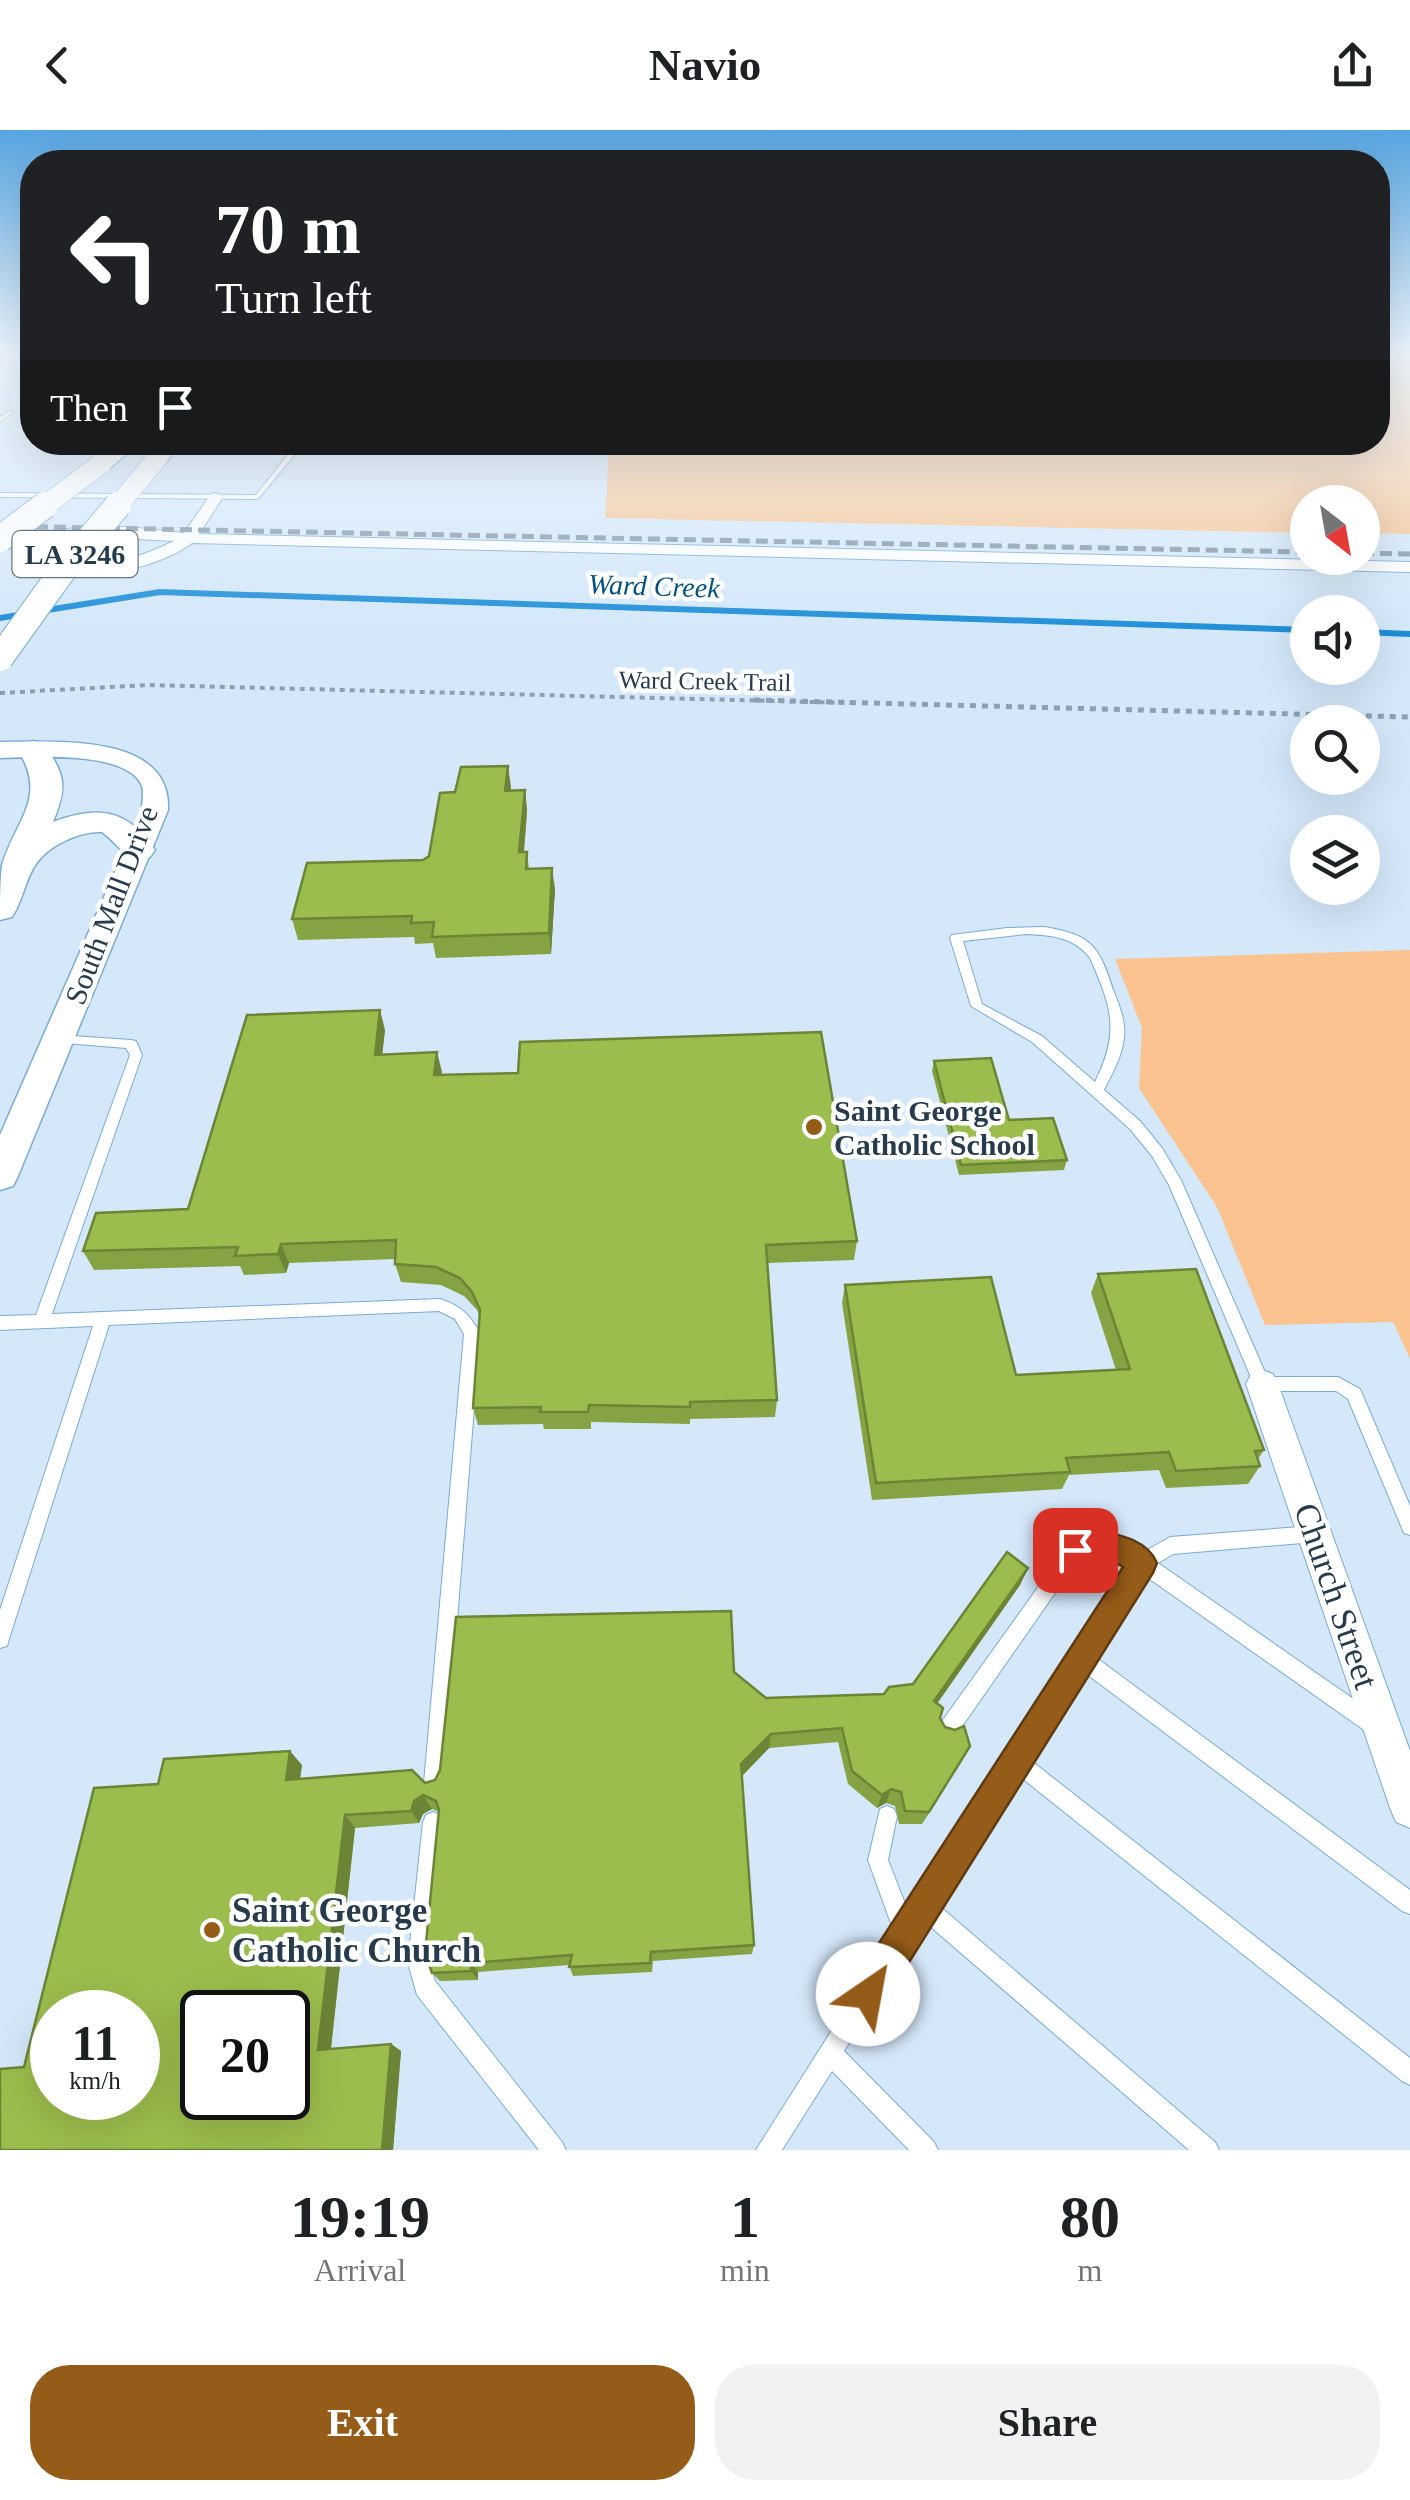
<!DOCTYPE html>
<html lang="en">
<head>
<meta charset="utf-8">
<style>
	:root { --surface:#fff; --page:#f2f2f2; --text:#202124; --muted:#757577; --accent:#955b18 }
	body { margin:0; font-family:"Times New Roman",serif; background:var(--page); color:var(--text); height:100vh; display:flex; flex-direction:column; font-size:38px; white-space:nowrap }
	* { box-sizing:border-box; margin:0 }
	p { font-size:32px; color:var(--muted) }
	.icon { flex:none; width:55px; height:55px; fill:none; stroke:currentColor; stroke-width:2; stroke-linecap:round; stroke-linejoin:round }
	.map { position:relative; height:2020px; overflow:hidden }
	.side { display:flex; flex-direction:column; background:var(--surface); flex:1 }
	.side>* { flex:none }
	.hud { position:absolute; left:20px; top:20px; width:1370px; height:305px; border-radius:40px; box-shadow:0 10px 40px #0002; background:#202124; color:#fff; overflow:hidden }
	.needle { width:65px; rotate:149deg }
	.buttons { position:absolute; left:1290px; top:355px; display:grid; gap:20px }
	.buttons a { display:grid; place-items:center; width:90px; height:90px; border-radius:50%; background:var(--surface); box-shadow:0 10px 40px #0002; font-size:50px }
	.speed { position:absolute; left:30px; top:1860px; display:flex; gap:20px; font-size:50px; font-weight:700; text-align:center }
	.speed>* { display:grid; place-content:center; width:130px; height:130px; border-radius:50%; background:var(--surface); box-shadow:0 10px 40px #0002; line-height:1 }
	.speed small { font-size:25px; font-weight:400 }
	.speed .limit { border:5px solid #111; border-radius:15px; background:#fff; color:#111 }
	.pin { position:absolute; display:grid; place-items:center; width:85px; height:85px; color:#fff; margin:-42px; border-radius:20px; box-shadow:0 5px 15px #0006 }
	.me { position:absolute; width:110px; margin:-55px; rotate:33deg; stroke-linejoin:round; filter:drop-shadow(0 0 8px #0008) }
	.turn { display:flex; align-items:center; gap:35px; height:210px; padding:0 30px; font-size:45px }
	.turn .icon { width:130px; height:130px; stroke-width:2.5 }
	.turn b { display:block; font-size:70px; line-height:85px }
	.then { display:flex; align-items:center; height:95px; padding:0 30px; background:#0003; gap:20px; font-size:38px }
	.eta { display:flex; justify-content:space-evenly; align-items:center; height:170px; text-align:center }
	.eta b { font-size:60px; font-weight:800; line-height:70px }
	.button { display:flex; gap:20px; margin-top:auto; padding:20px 30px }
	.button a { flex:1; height:115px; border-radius:40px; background:var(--accent); color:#fff; font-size:40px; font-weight:800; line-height:115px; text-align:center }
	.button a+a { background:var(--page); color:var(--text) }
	header { display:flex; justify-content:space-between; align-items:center; height:130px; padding:0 30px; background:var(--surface); font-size:45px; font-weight:800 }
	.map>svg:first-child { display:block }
	.green { fill:#fac38f }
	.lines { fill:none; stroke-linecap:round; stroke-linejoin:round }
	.stream { stroke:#1d8ed7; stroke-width:6 }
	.service-casing { stroke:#79abd4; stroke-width:2 }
	.minor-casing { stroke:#79abd4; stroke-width:2 }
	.tertiary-casing { stroke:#79abd4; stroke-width:3 }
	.primary-casing { stroke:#79abd4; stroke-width:3 }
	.path-far2 { stroke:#8ca0b2; stroke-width:2.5; stroke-dasharray:4 4; stroke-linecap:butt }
	.path-far1 { stroke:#8ca0b2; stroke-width:4; stroke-dasharray:5 5; stroke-linecap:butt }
	.path { stroke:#8ca0b2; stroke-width:5; stroke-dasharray:6 6; stroke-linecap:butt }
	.service { fill:#fff; fill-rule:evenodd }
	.minor { fill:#fff; fill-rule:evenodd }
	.tertiary { fill:#fff; fill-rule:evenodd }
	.primary { fill:#fff; fill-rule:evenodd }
	.rail { stroke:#7b90a1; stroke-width:5; stroke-dasharray:12 6; stroke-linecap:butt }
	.primary-bridge-far1-casing { stroke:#79abd4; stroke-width:21; stroke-linecap:butt }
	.primary-bridge-casing { stroke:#79abd4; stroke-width:28; stroke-linecap:butt }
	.primary-bridge-far1 { stroke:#fff; stroke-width:20 }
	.primary-bridge { stroke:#fff; stroke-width:26 }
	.wall { fill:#85a342 }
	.shaded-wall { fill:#6c8436 }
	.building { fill:#9bbd4d; stroke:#6c8436; stroke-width:2.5; fill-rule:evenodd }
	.route { fill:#955b18; stroke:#613b10; stroke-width:2.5 }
	.poi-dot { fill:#955b18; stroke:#fff; stroke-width:4 }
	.labels { text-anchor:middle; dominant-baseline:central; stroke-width:9; stroke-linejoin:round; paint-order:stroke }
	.far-street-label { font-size:25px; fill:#263b4c; stroke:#fff }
	.shield { fill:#fff; stroke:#677682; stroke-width:2.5 }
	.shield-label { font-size:28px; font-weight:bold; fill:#263b4c }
	.far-water-label { font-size:28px; font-style:italic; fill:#005282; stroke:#fff }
	.street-label { font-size:30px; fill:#263b4c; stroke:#fff }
	.poi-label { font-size:30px; font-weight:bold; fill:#263b4c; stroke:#fff; text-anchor:start }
	.near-street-label { font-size:35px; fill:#263b4c; stroke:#fff }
	.near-poi-label { font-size:35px; font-weight:bold; fill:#263b4c; stroke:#fff; text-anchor:start }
</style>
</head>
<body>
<header><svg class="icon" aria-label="back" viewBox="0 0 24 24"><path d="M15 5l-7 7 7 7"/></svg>Navio<svg class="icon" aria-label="share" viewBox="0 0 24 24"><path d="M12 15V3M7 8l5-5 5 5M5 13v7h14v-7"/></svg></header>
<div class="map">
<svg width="1410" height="2020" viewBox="0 0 1410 2020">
	<rect width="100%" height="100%" fill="#d4e8fa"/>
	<!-- green -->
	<g class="green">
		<path d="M 1378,222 L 1410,222 L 1410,404 L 1363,403 L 1362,372 L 1308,372 L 1307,403 L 605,388 L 609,313 L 1378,312 Z"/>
		<path d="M 1410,820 L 1410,1229 L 1393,1192 L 1265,1195 L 1217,1077 L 1139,958 L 1142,898 L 1115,829 Z"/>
	</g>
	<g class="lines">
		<!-- stream -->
		<g class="stream">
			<path d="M 41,481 L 160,462 L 1308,500"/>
			<path d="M 0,488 L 24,484"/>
			<path d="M 1362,502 L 1410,504"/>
		</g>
		<!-- service casing -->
		<g class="service-casing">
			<g id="service">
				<path d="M 9,281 L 14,282 L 0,292 L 0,287 Z"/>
				<path d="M 298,312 L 305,312 L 258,369 L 0,367 L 0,363 L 256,365 Z"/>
				<path d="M 1044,797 C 1094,805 1099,817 1114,862 C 1120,877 1126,892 1124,908 C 1122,927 1112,944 1104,960 L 1140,991 L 1162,1018 L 1181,1050 L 1267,1247 L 1338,1247 L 1360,1259 L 1410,1376 L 1410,1405 L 1404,1403 L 1348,1269 L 1336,1261 L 1262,1261 L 1256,1259 L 1169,1055 L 1152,1026 L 1130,999 L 1032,912 L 971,876 L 950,808 L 952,805 L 1007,798 ZM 1026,804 C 1051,805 1074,807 1090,828 C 1112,878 1120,902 1095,952 L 1042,906 L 982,874 L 963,811 Z"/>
				<path d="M 58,905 L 131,910 L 136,911 L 142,925 L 52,1184 L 440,1169 C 461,1176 469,1184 480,1203 L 444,1653 L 441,1660 L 434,1663 L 427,1660 L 424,1653 L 464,1204 L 455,1189 L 439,1181 L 109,1195 L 9,1509 L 7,1516 L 0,1518 L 0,1480 L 93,1196 L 0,1200 L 0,1186 L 36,1185 L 130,925 L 126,918 L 53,912 L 52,909 L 53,906 Z"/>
				<path d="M 1314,1396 L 1320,1398 L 1323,1404 L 1320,1410 L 1314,1412 L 1173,1424 L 1158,1433 L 1378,1586 L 1381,1593 L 1378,1600 L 1371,1603 L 1364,1600 L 1144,1445 L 1094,1526 L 1410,1760 L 1410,1784 L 1402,1781 L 1084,1542 L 1029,1629 L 1410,1928 L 1410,1955 L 1402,1951 L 1018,1645 L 937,1774 L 1215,2012 L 1219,2020 L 1189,2020 L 925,1792 L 844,1921 L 934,2012 L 938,2020 L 909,2020 L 832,1941 L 782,2020 L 756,2020 L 894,1802 L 868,1730 L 880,1679 L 887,1676 L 894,1679 L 897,1686 L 888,1730 L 908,1781 L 1130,1436 L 1110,1426 L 1080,1427 L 954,1608 L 947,1611 L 940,1608 L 937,1601 L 940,1594 L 1069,1414 C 1095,1404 1118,1409 1142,1423 L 1170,1407 Z"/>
				<path d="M 433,1682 L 440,1685 L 443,1692 L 430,1833 L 435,1851 L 562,2012 L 566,2020 L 539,2020 L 417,1865 L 408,1833 L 423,1692 L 426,1685 Z"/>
			</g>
		</g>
		<!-- minor casing -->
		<g class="minor-casing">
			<g id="minor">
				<path d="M 216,363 L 223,367 L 199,404 L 1410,432 L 1410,442 L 192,413 C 155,442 51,462 15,426 C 51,383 134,398 184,403 L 211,364 ZM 99,407 L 174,411 C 136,430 72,450 33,425 L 56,412 Z"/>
				<path d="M 1262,1240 L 1273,1244 L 1278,1254 L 1410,1621 L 1410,1698 L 1396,1692 L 1390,1678 L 1246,1254 L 1251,1244 Z"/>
			</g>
		</g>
		<!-- tertiary casing -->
		<g class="tertiary-casing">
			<path id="tertiary" d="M 0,612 C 53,612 172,602 168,680 L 18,1046 L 13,1056 L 0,1060 L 0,1005 L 142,680 C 142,673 144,663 142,656 C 128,620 32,627 0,628 Z"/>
		</g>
		<!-- primary casing -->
		<g class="primary-casing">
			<g id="primary">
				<path d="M 116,312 L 140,312 L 110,338 L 94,338 L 91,333 Z"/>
				<path d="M 161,312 L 183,312 L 166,332 L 150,332 L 147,327 Z"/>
				<path d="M 33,611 L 44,614 C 65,645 68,656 53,692 C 99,675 127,679 155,720 L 150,727 C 125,733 120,715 102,702 C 80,701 49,715 36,734 C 25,749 23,771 12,787 L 0,790 C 0,773 0,751 2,735 C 16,689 48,668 18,620 L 22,614 Z"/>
			</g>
		</g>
		<!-- path-far2 -->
		<path class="path-far2" d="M 1398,222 L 1410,231"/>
		<!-- path-far1 -->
		<path class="path-far1" d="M 0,563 L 149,555 L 853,573"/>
		<!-- path -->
		<path class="path" d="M 754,570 L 1410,587"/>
		<!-- service -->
		<use href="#service" class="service"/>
		<!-- minor -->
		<use href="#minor" class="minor"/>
		<!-- tertiary -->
		<use href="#tertiary" class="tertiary"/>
		<!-- primary -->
		<use href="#primary" class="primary"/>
		<!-- rail -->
		<g class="rail">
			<path d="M 0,396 L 1308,422"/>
			<path d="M 1362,423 L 1410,424"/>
		</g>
		<!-- primary-bridge-far1 casing -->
		<g class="primary-bridge-far1-casing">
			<g id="primary-bridge-far1">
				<path d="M 42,378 L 102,333"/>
				<path d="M 116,378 L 158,327"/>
			</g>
		</g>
		<!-- primary-bridge casing -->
		<g class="primary-bridge-casing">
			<g id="primary-bridge">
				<path d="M 0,409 L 45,375"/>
				<path d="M 0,528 L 61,443 L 118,375"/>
			</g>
		</g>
		<!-- primary-bridge-far1 -->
		<use href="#primary-bridge-far1" class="primary-bridge-far1"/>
		<!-- primary-bridge -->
		<use href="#primary-bridge" class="primary-bridge"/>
	</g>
	<!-- wall -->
	<g class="wall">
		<path d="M 511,657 L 511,661 L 525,660 L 527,681 L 524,722 L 527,722 L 529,739 L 555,759 L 551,824 L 436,828 L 433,813 L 415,814 L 414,807 L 298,810 L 292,789 L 429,726 L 455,662 Z"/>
		<path d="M 385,900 L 382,925 L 437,922 L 441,945 L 857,1111 L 854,1130 L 767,1133 L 777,1270 L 775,1287 L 690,1289 L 690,1294 L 591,1292 L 591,1299 L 544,1299 L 543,1294 L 478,1295 L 473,1278 L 480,1187 L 477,1180 L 464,1166 L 441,1155 L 401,1152 L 395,1134 L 395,1129 L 289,1133 L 286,1143 L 244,1145 L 240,1136 L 94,1140 L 83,1121 L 188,1079 Z"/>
		<path d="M 934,931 L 1009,990 L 1067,1030 L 1064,1040 L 959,1045 L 932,941 Z"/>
		<path d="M 1098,1144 L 1264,1320 L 1258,1329 L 1260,1336 L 1248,1354 L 1166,1358 L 1159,1340 L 1069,1345 L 1062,1359 L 872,1370 L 842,1173 L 845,1155 L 1016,1245 L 1116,1240 L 1091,1163 Z"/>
		<path d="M 1028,1438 L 1020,1455 L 937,1574 L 940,1588 L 945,1597 L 970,1616 L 922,1694 L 899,1694 L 895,1676 L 886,1673 L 877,1678 L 848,1654 L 838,1612 L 769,1618 L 742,1646 L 754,1815 L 752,1824 L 653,1831 L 652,1842 L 573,1846 L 569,1835 L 478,1842 L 478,1850 L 440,1851 L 432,1843 L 439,1682 L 432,1679 L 423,1684 L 419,1693 L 355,1698 L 331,1919 L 391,1914 L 401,1921 L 393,2020 L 0,2020 L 24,1937 L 158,1654 L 302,1635 L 300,1649 L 425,1653 L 734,1542 L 766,1568 L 884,1564 L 913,1554 Z"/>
	</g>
	<!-- shaded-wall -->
	<g class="shaded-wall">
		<path d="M 508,636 L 511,657 L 507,681 L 505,661 Z"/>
		<path d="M 525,660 L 527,681 L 522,743 L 519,722 Z"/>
		<path d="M 552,738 L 555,759 L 551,824 L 549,803 Z"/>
		<path d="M 380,880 L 385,900 L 380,944 L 375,925 Z"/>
		<path d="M 437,922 L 442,942 L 439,964 L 434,945 Z"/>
		<path d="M 281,1114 L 289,1133 L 286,1143 L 278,1124 Z"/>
		<path d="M 1028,1438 L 1020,1455 L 928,1586 L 934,1571 Z"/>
		<path d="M 771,1604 L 769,1618 L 740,1648 L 741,1634 Z"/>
		<path d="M 970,1616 L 962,1631 L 922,1694 L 929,1682 Z"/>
		<path d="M 290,1621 L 302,1635 L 298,1663 L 286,1650 Z"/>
		<path d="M 891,1659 L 886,1673 L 877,1678 L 882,1665 Z"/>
		<path d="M 423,1665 L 432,1679 L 423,1684 L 419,1693 L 411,1681 L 414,1671 Z"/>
		<path d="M 345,1685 L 355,1698 L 330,1926 L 318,1920 Z"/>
		<path d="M 471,1833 L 478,1842 L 478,1850 L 471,1841 Z"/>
		<path d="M 391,1914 L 401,1921 L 393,2020 L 382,2020 Z"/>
	</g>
	<!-- building -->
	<g class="building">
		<path d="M 508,636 L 505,661 L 525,660 L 519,722 L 527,722 L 526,739 L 552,738 L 549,803 L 432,807 L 434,792 L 411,793 L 412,786 L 292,789 L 307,733 L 423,730 L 429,726 L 440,663 L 455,662 L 461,637 Z"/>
		<path d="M 380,880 L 375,925 L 437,922 L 434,945 L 518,943 L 520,912 L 821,902 L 857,1111 L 766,1115 L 777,1270 L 690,1272 L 690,1277 L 589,1275 L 588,1282 L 540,1282 L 541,1277 L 473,1278 L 480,1180 L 472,1162 L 460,1148 L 436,1137 L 395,1134 L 396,1110 L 281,1114 L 278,1124 L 235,1126 L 238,1117 L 83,1121 L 96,1083 L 188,1079 L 247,885 Z"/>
		<path d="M 991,928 L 1009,990 L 1053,988 L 1067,1030 L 961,1035 L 934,931 Z"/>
		<path d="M 1196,1139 L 1264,1320 L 1255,1321 L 1260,1336 L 1176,1341 L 1169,1322 L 1066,1328 L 1070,1342 L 876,1353 L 845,1155 L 991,1147 L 1016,1245 L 1130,1239 L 1098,1144 Z"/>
		<path d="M 1007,1422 L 1028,1438 L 934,1571 L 943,1578 L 940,1588 L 945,1597 L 955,1600 L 964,1596 L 970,1616 L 929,1682 L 905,1681 L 901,1662 L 891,1659 L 882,1665 L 852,1641 L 842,1598 L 771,1604 L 741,1634 L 754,1815 L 651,1822 L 650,1833 L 569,1837 L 572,1825 L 471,1833 L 471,1841 L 432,1843 L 425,1823 L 439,1680 L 436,1671 L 423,1665 L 414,1671 L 411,1681 L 345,1685 L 318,1920 L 391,1914 L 382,2020 L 0,2020 L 0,1939 L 24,1937 L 94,1658 L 158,1654 L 164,1629 L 290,1621 L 286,1650 L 412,1640 L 425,1653 L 435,1650 L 440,1640 L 456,1487 L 731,1481 L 734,1542 L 766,1568 L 884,1564 L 889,1557 L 913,1554 ZM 52,1882 L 138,1882 L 138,1968 L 52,1968 ZM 202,1882 L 288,1882 L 288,1968 L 202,1968 Z"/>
	</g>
	<!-- sky -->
	<linearGradient id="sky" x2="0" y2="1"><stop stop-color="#57a5e1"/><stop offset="0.44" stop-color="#ecf5fd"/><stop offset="1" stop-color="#ecf5fd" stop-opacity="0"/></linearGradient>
	<rect width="1410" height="505" fill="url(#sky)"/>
	<!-- route -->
	<path class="route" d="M 1099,1400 C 1121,1405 1148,1411 1157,1433 L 1153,1443 L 881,1877 L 868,1882 L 855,1877 L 849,1864 L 855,1850 L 1123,1437 C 1102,1423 1085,1438 1065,1430 L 1060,1420 L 1065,1410 Z"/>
	<!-- markers -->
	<g class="poi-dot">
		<circle cx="814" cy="997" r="10"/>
		<circle cx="212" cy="1800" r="10"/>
	</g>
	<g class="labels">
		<!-- far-street labels -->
		<g class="far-street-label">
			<text transform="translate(705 551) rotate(1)">Ward Creek Trail</text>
		</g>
		<!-- shield labels -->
		<rect class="shield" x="12.5" y="401" width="125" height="46" rx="8"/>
		<g class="shield-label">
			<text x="75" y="424">LA 3246</text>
		</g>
		<!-- far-water labels -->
		<g class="far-water-label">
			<text transform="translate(654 456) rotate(2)">Ward Creek</text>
		</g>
		<!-- street labels -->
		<g class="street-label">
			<text transform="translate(111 775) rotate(-69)">South Mall Drive</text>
		</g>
		<!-- poi labels -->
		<g class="poi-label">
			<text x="834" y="980">Saint George<tspan x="834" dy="34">Catholic School</tspan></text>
		</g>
		<!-- near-street labels -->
		<g class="near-street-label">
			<text transform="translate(1336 1466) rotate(71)">Church Street</text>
		</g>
		<!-- near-poi labels -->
		<g class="near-poi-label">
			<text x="232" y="1780">Saint George<tspan x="232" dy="40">Catholic Church</tspan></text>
		</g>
	</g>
</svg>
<div class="buttons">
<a><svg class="needle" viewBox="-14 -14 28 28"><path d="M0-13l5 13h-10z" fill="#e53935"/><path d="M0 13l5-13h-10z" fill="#757577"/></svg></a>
<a><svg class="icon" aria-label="sound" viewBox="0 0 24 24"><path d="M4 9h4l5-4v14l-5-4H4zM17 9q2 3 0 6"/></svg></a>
<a><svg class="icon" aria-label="search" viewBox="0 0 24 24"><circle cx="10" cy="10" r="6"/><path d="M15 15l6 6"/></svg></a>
<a><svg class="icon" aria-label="layers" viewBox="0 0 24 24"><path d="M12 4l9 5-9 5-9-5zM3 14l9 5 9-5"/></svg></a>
</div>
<div class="speed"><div>11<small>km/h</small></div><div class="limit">20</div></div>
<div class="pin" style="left:1075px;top:1420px;background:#d93025"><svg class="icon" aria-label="arrive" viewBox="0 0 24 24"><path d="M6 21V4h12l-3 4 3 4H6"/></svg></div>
<svg class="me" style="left:868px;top:1864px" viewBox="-20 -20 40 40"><circle r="19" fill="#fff"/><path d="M0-13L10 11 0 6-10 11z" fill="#955b18"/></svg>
<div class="hud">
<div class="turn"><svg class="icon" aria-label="left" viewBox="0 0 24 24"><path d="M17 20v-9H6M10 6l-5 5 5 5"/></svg><div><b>70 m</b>Turn left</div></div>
<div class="then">Then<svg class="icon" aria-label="arrive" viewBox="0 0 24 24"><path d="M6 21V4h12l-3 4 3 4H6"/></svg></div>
</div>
</div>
<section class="side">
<div class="eta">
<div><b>19:19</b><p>Arrival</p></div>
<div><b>1</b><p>min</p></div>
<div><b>80</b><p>m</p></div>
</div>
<div class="button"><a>Exit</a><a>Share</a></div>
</section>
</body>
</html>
